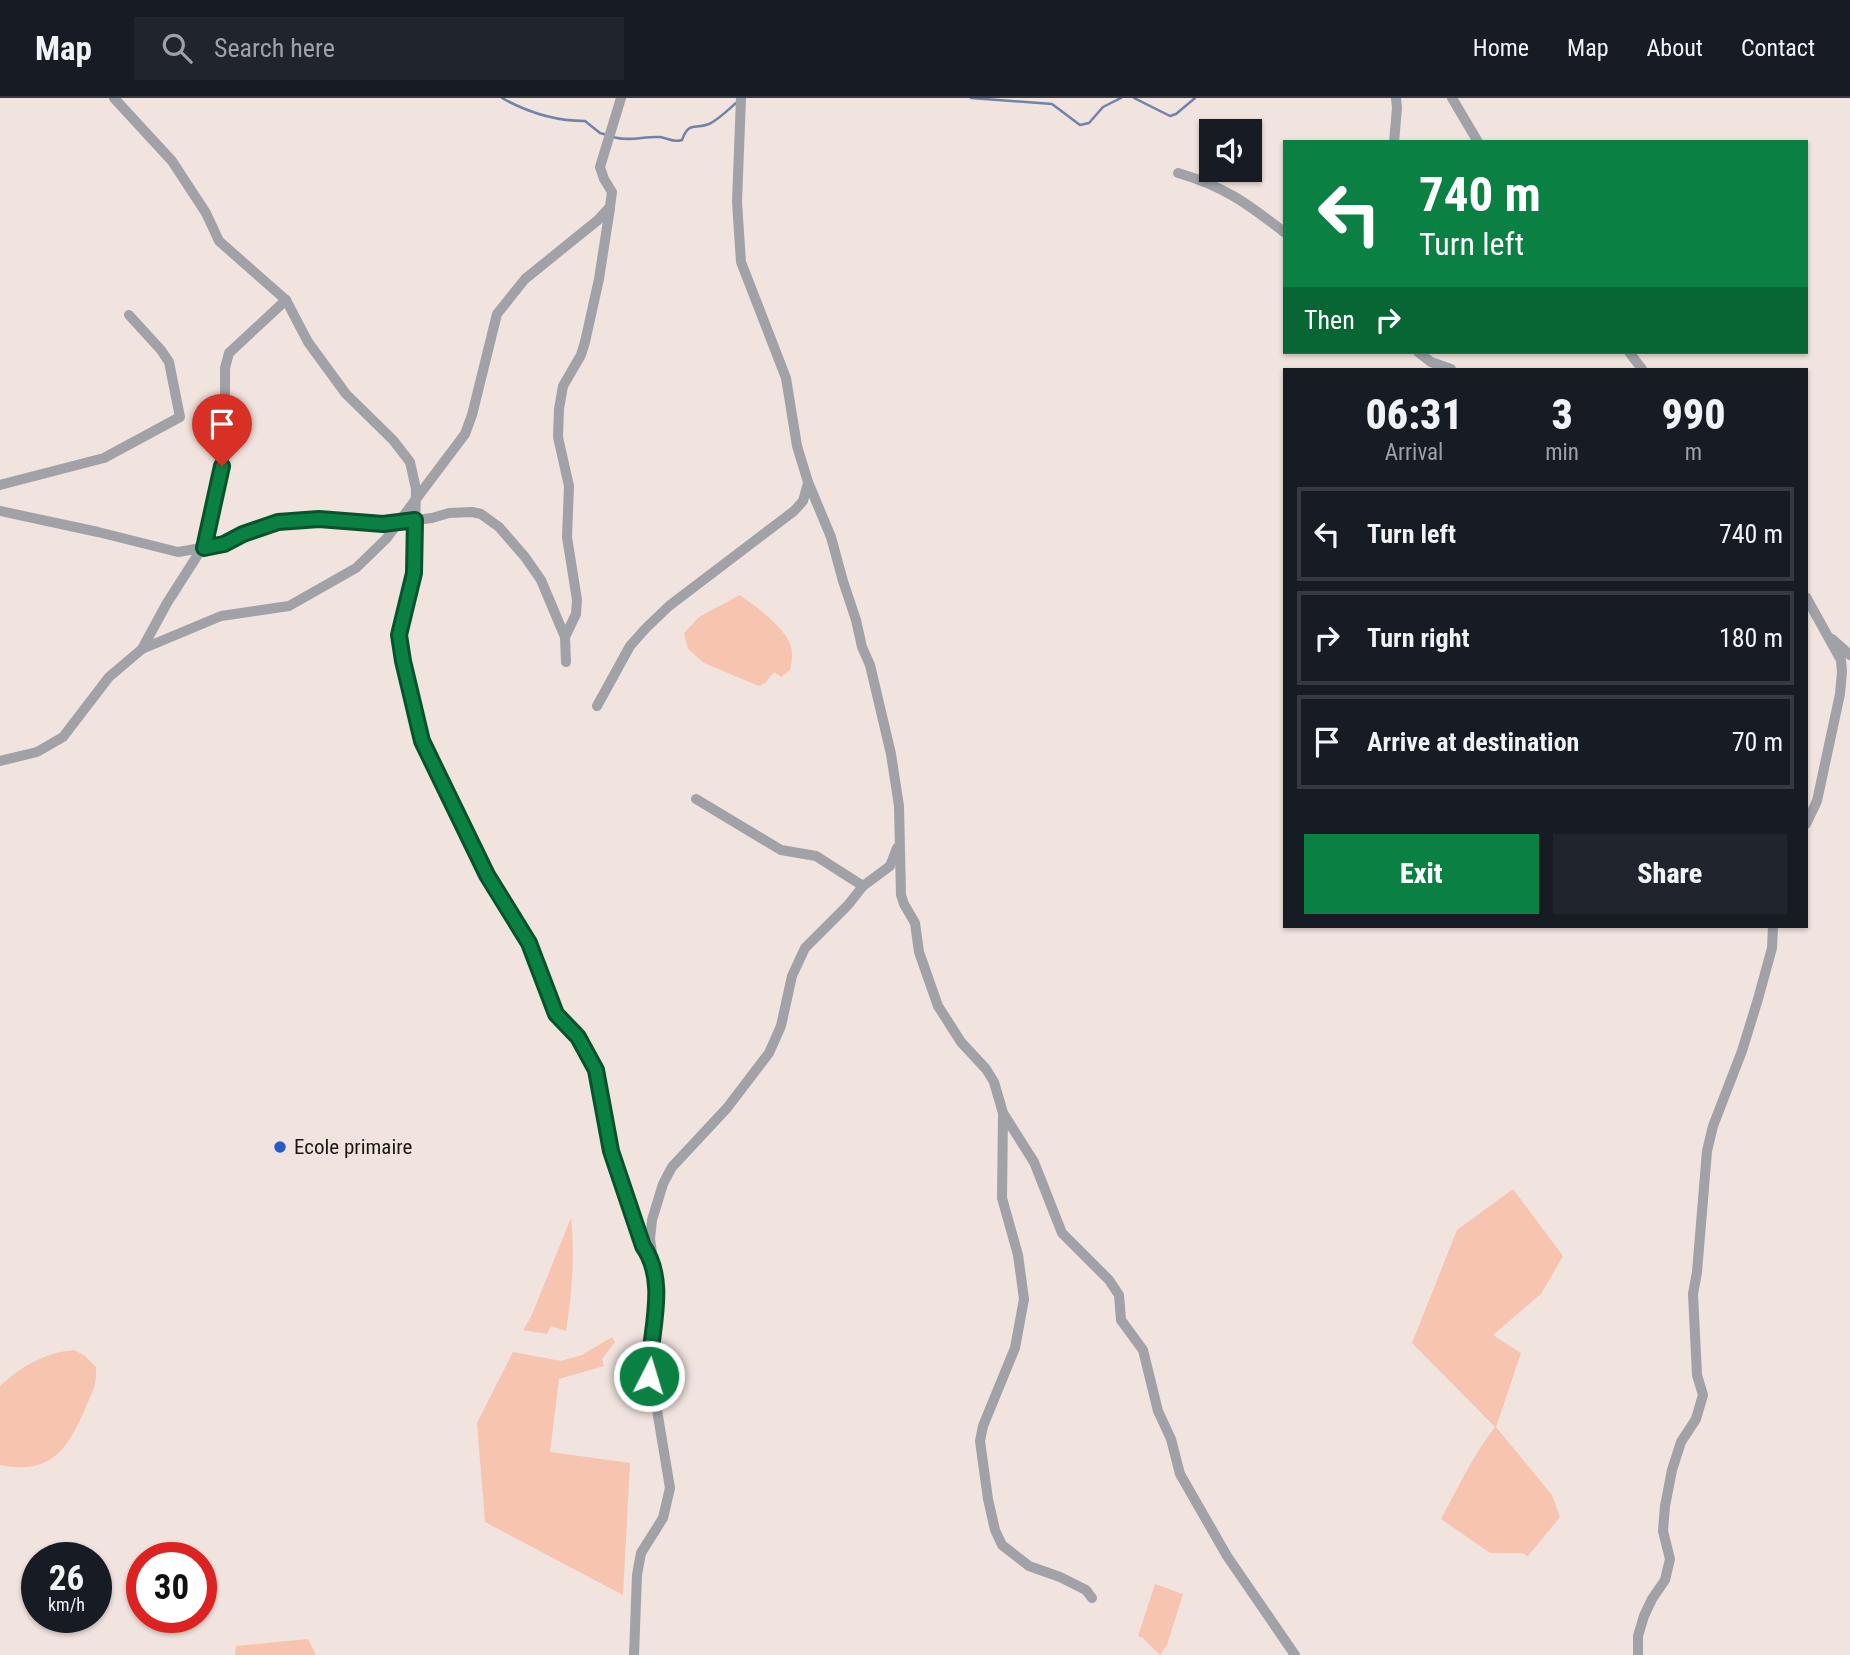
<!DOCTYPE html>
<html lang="en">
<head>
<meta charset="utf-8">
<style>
	:root { --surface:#171b24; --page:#20242c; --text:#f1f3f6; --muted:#9ea1a6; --line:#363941; --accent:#0b8043 }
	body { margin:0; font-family:"Roboto Condensed",sans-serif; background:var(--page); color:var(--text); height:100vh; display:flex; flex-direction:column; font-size:26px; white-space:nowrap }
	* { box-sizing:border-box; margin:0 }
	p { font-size:23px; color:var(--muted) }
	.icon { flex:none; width:38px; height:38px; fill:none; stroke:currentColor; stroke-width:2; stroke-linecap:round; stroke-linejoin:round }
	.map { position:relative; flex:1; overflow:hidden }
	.panel { position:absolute; left:1283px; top:270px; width:525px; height:560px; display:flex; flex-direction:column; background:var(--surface); border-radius:0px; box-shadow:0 2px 5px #0004 }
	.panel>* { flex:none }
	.guide { position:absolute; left:1283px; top:42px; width:525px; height:214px; border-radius:0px; box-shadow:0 2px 5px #0004; background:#0b8043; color:#fff; overflow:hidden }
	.fabs { position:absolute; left:1199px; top:21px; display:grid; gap:14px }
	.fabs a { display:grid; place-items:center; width:63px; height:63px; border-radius:0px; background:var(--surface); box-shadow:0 2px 5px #0004; font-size:35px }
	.speed { position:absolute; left:21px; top:1444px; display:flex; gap:14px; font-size:35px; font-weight:700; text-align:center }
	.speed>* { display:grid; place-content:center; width:91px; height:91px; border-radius:50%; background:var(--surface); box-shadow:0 2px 5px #0004; line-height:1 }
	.speed small { font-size:18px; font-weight:400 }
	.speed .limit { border:10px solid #d22; background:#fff; color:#111 }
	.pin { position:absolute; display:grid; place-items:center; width:60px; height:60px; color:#fff; margin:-72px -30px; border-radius:50% 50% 50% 0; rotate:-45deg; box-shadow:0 0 7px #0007 }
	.pin .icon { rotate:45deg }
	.me { position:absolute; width:77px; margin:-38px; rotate:5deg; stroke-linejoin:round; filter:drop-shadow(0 0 5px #0008) }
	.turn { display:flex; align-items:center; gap:24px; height:147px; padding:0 21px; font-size:32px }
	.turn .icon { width:91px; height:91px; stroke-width:2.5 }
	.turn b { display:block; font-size:49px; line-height:60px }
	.then { display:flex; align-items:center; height:66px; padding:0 21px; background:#0003; gap:14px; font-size:26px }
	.eta { display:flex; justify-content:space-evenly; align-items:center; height:119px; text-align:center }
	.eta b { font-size:42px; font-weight:800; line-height:49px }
	.primary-button { display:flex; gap:14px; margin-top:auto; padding:14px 21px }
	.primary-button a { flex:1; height:80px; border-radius:0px; background:var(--accent); color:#fff; font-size:28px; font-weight:800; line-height:80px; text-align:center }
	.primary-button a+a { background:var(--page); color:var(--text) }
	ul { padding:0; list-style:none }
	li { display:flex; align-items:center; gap:21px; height:94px; margin:0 14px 10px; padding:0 7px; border:4px solid var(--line); border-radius:0px }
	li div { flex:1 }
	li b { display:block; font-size:26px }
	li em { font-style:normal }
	header { display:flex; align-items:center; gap:42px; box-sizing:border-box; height:98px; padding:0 35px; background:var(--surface); border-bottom:2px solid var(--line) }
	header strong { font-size:33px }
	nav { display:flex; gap:38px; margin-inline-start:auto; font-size:24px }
	.search { width:490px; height:63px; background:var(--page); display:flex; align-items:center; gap:18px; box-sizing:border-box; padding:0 24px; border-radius:0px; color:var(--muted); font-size:26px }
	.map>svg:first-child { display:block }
	.green { fill:#f7c4b0 }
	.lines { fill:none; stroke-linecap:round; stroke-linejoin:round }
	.stream { stroke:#7083a9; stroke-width:2.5 }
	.minor { stroke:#a0a2a7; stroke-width:10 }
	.route-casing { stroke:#07532c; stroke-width:18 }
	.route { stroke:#0b8043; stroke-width:12 }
	.poi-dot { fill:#275bc9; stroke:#f1e3dd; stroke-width:2.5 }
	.labels { text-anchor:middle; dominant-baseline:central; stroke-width:5; stroke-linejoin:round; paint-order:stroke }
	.poi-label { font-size:21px; fill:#1b1614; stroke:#f1e3dd; text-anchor:start }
</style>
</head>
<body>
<header>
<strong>Map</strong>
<div class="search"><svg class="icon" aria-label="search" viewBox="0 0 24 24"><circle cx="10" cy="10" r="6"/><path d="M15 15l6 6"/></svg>Search here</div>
<nav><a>Home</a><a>Map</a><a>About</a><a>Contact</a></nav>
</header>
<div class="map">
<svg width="1850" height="1557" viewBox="0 0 1850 1557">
	<rect width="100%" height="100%" fill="#f1e3dd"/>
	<!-- green -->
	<g class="green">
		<path d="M 740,497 C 757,510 791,532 792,555 C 792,561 791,567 790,572 L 781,579 L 774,574 L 765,585 L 759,588 L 704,565 L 688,551 L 684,535 L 699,519 Z"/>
		<path d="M 1513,1091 L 1563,1158 L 1541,1196 L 1493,1237 L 1521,1255 L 1496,1329 L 1552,1397 L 1560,1419 L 1528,1458 L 1522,1455 L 1490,1455 L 1441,1421 C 1458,1390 1473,1357 1495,1329 L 1412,1245 L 1457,1132 Z"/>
		<path d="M 571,1120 C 575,1159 572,1195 566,1233 L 551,1228 L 547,1236 L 523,1232 L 531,1219 Z"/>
		<path d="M 612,1239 L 615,1244 L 602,1261 L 604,1268 L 559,1281 L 550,1354 L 630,1365 L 623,1497 L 485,1424 L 477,1325 L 513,1254 L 561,1263 L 582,1257 Z"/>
		<path d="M 74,1252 L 84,1257 L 96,1269 C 97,1288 92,1294 85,1311 C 67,1352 51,1377 0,1367 L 0,1288 C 22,1268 44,1255 74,1252 Z"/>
		<path d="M 1155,1486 L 1183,1496 L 1167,1547 L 1160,1557 L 1143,1540 L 1138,1538 Z"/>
		<path d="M 308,1541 L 316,1557 L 235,1557 L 236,1548 Z"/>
	</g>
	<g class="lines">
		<!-- stream -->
		<g class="stream">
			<path d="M 502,0 C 527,14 557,23 585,23 L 600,35 L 607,37"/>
			<path d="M 971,0 L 1052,6 L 1080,27 L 1089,25 L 1103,9 L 1121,0"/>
			<path d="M 1134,0 L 1170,18 L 1176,16 L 1195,0"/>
			<path d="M 613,39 C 629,44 644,38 660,39 C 668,40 673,45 682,42 C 689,23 694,32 709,26 C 718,22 729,11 736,5"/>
		</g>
		<!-- minor -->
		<g class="minor">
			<path d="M 114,0 L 172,63 L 206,115 L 219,143 L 286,202 L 308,244 L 346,296 L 393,342 L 410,364 L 416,391 L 414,475 L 399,537 L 422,643 L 487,777 L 529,845 L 556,917 L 578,938 L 596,972 L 611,1053 L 643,1148 L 652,1160"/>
			<path d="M 741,0 L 737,104 L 741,164 L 786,280 L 797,348 L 808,384 L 831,439 L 843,483 L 856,522 L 862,549 L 870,567 L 891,656 L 899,708 L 901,797 L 904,806 L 915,825 L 919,854 L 938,908 L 961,944 L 986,971 L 994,984 L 1003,1015 L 1034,1064 L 1062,1135 L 1109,1182 L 1119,1197 L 1121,1222 L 1143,1252 L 1158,1313 L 1171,1341 L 1180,1376 L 1227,1458 L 1295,1557"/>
			<path d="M 1452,0 L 1478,44"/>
			<path d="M 1394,44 L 1397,10 L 1396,0"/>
			<path d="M 1178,75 C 1224,88 1248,106 1284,134"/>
			<path d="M 1418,254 L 1431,264 L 1451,271"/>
			<path d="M 1629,254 L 1642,271"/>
			<path d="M 0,387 L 104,360 L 180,319 L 169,264 L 161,252 L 129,217"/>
			<path d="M 0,413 L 98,434 L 178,454 L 224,446 L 243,436 L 278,424 L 319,421 L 383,426 L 432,420 L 449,415 L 472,414 L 481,416 L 499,429 L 525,459 L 541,482 L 565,539"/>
			<path d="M 1806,499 L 1841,562 L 1842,574 L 1840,596 L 1817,703 L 1806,726"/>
			<path d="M 1832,541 L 1850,557"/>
			<path d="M 142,551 L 167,505 L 206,444 L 221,379 L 225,317 L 225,270 L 229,255 L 286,202"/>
			<path d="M 566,564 L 565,539 L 576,516 L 577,502 L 567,439 L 569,388 L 558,339 L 559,311 L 563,288 L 581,257 L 585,244 L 599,181 L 610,110"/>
			<path d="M 597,608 L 630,548 L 646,530 L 669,508 L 794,413 L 803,403 L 808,385"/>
			<path d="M 0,663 L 37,654 L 63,639 L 109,579 L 142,551 L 221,518 L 289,508 L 356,470 L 386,441 L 465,336 L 472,317 L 497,216 L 525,181 L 598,122 L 610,109 L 612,94 L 604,81 L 600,69 L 621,0"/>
			<path d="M 696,701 L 781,752 L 816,758 L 863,788"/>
			<path d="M 1003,1016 L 1002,1100 L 1018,1157 L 1024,1201 L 1015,1250 L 983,1328 L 980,1343 L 988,1401 L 995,1432 L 1002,1447 L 1029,1468 L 1060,1479 L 1086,1492 L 1092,1500"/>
			<path d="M 634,1557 L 637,1477 L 641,1455 L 663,1420 L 670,1390 L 656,1306 L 649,1277 L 648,1257 L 657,1190 L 650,1141 L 652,1122 L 663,1086 L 672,1069 L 727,1010 L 769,955 L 781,928 L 792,878 L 805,850 L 848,807 L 863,788 L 890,768 L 897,750"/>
			<path d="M 1638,1557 L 1638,1538 L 1644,1518 L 1652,1501 L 1665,1482 L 1670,1461 L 1663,1433 L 1665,1408 L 1672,1372 L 1681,1344 L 1696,1321 L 1703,1297 L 1697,1277 L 1693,1196 L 1697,1174 L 1707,1053 L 1713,1028 L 1742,953 L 1758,901 L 1772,850 L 1773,828"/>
		</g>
	</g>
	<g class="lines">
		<!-- route casing -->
		<g class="route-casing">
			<path id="route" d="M 222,368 L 204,450 L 224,446 L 243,436 L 278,424 L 319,421 L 383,426 L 415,422 L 414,475 L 399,537 L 403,563 L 422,643 L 487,777 L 529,845 L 556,916 L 578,939 L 596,972 L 611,1053 L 643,1148 C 669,1185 649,1235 649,1278"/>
		</g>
		<!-- route -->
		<use href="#route" class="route"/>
	</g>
	<!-- markers -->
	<circle class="poi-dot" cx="280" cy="1049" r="7"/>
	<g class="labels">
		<!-- poi labels -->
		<g class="poi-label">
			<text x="294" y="1049">Ecole primaire</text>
		</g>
	</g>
</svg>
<div class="fabs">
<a><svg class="icon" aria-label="sound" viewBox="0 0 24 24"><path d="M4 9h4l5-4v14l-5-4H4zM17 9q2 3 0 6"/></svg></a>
</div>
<div class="speed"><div>26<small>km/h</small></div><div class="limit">30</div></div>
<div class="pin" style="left:222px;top:368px;background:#d93025"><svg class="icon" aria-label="arrive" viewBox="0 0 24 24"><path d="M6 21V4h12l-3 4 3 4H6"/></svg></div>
<svg class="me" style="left:649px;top:1278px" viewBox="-20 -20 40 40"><circle r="17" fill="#0b8043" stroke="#fff" stroke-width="3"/><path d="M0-11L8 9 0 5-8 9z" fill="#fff"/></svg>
<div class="guide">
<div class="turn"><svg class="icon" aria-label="left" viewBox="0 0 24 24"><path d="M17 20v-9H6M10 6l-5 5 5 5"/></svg><div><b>740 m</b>Turn left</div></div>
<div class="then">Then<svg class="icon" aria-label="right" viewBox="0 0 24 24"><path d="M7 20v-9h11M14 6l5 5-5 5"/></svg></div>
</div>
<section class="panel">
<div class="eta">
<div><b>06:31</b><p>Arrival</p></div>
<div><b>3</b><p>min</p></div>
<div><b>990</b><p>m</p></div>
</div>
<ul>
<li><svg class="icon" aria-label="left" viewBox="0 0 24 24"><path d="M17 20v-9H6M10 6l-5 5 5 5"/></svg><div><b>Turn left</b></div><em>740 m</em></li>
<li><svg class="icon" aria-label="right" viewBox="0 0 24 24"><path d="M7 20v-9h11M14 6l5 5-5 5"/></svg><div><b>Turn right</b></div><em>180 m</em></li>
<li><svg class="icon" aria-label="arrive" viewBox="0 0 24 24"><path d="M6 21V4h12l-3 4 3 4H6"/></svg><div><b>Arrive at destination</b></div><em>70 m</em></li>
</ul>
<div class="primary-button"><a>Exit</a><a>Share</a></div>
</section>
</div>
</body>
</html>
